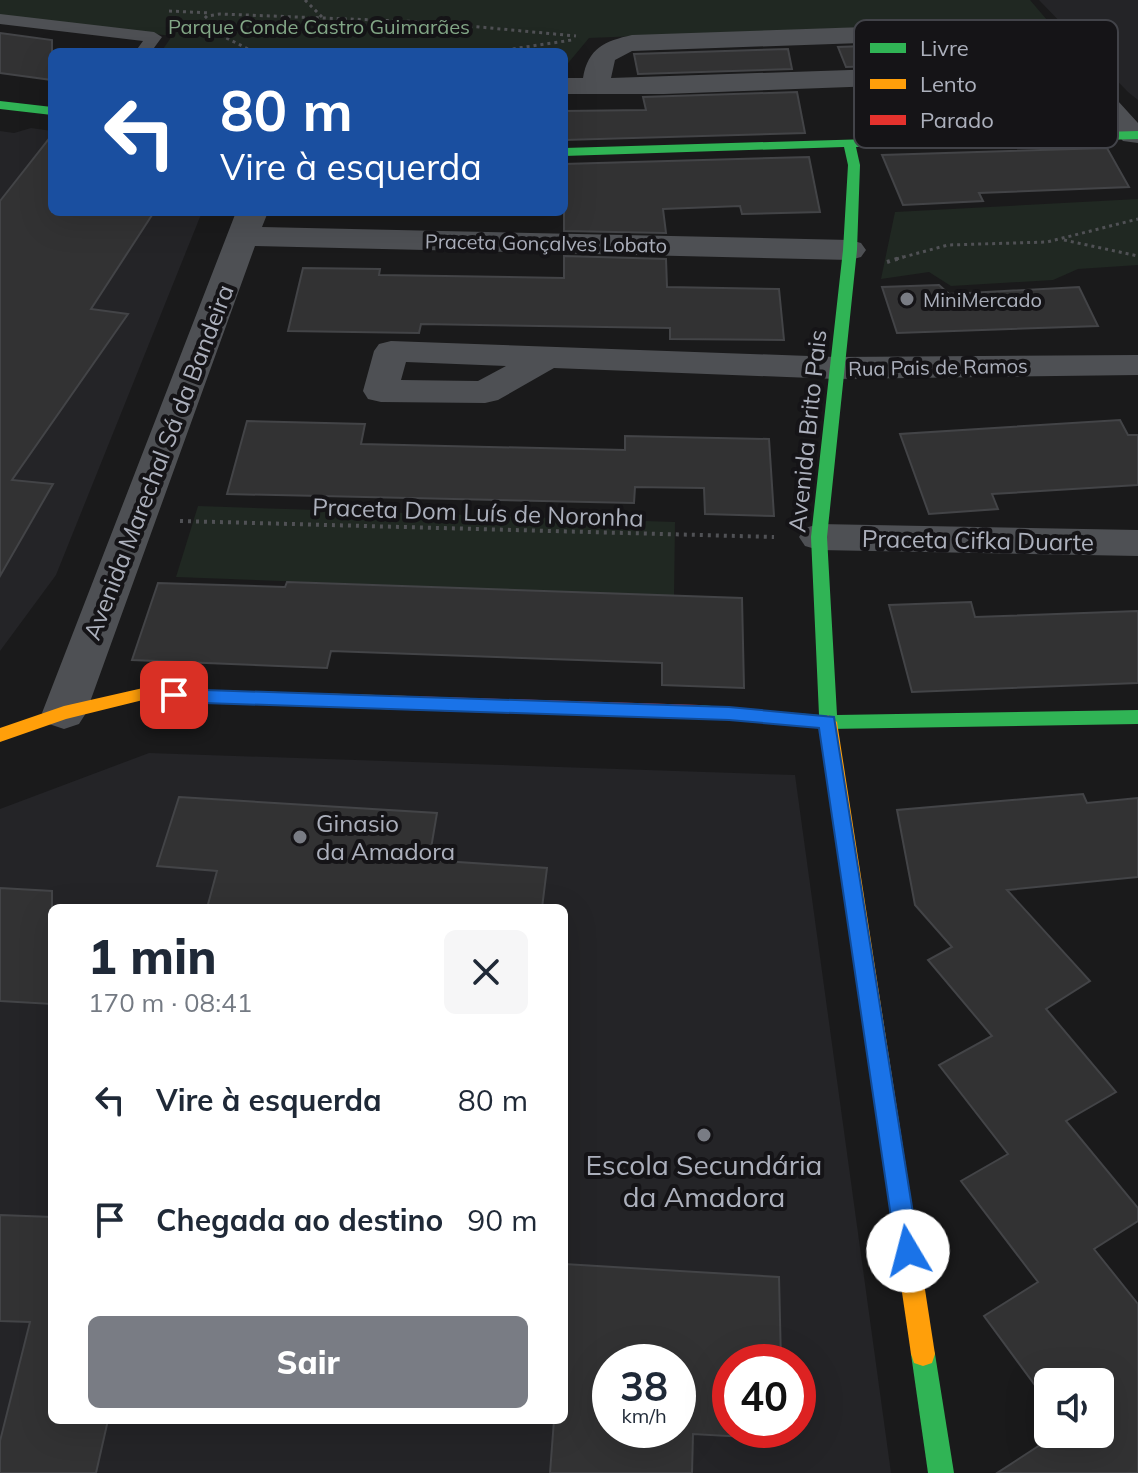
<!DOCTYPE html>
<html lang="pt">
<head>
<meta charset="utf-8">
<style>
	:root { --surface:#fff; --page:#f6f6f7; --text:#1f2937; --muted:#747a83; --accent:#797c84 }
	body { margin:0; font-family:Mulish,sans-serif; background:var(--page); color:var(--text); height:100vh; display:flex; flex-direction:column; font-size:30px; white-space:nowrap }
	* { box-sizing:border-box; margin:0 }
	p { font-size:26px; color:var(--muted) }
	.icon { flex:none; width:44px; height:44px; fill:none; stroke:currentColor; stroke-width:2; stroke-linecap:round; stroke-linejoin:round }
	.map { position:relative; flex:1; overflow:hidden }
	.drawer { position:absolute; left:48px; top:904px; width:520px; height:520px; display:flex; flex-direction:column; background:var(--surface); border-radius:12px; box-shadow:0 8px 32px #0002 }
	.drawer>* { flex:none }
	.hud { position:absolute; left:48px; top:48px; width:520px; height:168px; border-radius:12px; box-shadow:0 8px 32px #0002; background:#1a4fa0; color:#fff; overflow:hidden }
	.tools { position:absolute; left:1034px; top:1368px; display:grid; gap:16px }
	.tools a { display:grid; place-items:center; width:80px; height:80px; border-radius:12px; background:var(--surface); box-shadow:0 8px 32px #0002; font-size:40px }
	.speed { position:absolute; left:592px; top:1344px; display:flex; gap:16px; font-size:40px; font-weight:700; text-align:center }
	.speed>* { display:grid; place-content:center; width:104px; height:104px; border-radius:50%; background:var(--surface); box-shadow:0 8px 32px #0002; line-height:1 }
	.speed small { font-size:20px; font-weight:400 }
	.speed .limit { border:12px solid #d22; background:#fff; color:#111 }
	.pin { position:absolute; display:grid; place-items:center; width:68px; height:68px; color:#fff; margin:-34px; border-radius:16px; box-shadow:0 4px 12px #0006 }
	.me { position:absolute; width:88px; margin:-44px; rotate:352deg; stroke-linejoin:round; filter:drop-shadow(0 0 6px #0008) }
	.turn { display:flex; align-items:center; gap:28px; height:168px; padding:0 40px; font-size:36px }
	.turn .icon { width:104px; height:104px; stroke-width:2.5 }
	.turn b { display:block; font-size:56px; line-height:68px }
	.round { display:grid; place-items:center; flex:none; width:84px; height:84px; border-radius:12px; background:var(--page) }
	.head { display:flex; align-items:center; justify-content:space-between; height:136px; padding:0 40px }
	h1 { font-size:48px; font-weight:800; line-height:60px }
	.action { display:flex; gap:16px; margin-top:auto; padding:16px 40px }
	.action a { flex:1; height:92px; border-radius:12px; background:var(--accent); color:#fff; font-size:32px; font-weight:800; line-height:92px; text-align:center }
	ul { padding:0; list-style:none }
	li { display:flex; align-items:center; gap:24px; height:120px; padding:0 40px }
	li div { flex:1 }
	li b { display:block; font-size:30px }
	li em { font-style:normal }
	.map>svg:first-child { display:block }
	.built { fill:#242427; fill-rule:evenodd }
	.green { fill:#202822 }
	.building { fill:#323233; stroke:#434447; stroke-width:2; fill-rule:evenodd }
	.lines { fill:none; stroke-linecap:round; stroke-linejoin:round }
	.path-far1 { stroke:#505155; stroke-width:3; stroke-dasharray:3 4; stroke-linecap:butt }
	.path { stroke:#505155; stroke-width:4; stroke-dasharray:3 5; stroke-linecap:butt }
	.lane { fill:#4e5054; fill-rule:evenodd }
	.street { fill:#4e5054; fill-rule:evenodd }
	.fast { fill:#30b455; fill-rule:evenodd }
	.slow { fill:#ff9f0a; fill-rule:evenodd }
	.jam { fill:#e5322d; fill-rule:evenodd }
	.route { fill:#1a73e8; stroke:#114b97; stroke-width:2 }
	.poi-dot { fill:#797c84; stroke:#151417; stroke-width:3 }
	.labels { text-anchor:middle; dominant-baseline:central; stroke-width:8; stroke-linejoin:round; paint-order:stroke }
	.far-park-label { font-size:20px; fill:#83a787; stroke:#151417 }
	.far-street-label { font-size:20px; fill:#acb0bc; stroke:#151417 }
	.far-poi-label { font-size:20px; fill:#acb0bc; stroke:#151417; text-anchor:start }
	.street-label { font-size:24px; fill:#acb0bc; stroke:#151417 }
	.poi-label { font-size:24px; fill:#acb0bc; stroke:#151417; text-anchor:start }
	.near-poi-label { font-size:28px; fill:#acb0bc; stroke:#151417 }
	.key { fill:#151417; stroke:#424349; stroke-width:2 }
	.key-label { font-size:22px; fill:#acb0bc }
</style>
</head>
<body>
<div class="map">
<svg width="1138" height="1473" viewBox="0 0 1138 1473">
	<rect width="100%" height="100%" fill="#1a1a1b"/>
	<!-- built -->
	<g class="built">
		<path d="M 1039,0 L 1138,0 L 1138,100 L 1128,92 Z"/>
		<path d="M 31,128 L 52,131 L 52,212 L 202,212 L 56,575 L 0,651 L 0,131 L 14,133 Z"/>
		<path d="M 149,753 L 795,775 L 891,1473 L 0,1473 L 0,809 ZM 52,908 L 564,908 L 564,1420 L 52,1420 ZM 610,1362 L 678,1362 L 678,1430 L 610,1430 ZM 730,1362 L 798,1362 L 798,1430 L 730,1430 Z"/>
	</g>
	<!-- green -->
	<g class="green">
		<path d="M 0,0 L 1030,0 L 1047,20 L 589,38 L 564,68 L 564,52 L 161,52 L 172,36 L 0,16 Z"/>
		<path d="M 1138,199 L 1138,265 L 1078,269 L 1053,280 L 951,286 L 929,272 L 881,279 L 895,212 Z"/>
		<path d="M 198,506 L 675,522 L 674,596 L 176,577 Z"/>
	</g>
	<!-- building -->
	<g class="building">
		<path d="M 0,33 L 52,40 L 52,80 L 0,73 Z"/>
		<path d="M 1030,40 L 1047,60 L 846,67 L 838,47 Z"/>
		<path d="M 788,49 L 792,69 L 638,74 L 634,54 Z"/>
		<path d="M 797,92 L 805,133 L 564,140 L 564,111 L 646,110 L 643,97 Z"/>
		<path d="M 52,135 L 52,212 L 154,212 L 91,309 L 128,314 L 12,480 L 53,484 L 0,576 L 0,201 Z"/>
		<path d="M 1107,148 L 1129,187 L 979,193 L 983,201 L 903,205 L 882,155 Z"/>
		<path d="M 809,157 L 820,212 L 742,214 L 740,206 L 663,209 L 666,233 L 564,231 L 564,164 Z"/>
		<path d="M 564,256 L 666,259 L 667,287 L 779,289 L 784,340 L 670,339 L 670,328 L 421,324 L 419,333 L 288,331 L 303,268 L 380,269 L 379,275 L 564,278 Z"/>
		<path d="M 939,285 L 949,294 L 1079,287 L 1098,326 L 897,333 L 882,287 Z"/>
		<path d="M 1120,420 L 1128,435 L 1138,435 L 1138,485 L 992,494 L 998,509 L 929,514 L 900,434 Z"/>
		<path d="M 247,421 L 365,424 L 361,444 L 625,450 L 625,436 L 769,439 L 774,516 L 705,514 L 704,488 L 635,487 L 634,503 L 227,494 Z"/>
		<path d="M 287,582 L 742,598 L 744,688 L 662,685 L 662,663 L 331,651 L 327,668 L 132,660 L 158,583 L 285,587 Z"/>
		<path d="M 971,602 L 975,617 L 1138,611 L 1138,683 L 912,692 L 889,605 Z"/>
		<path d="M 1083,794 L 1087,803 L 1138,798 L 1138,877 L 1007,890 L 1090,981 L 1046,1009 L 1116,1092 L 1066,1121 L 1138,1208 L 1138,1221 L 1094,1249 L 1138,1304 L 1138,1473 L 997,1473 L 1057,1434 L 1100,1434 L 1100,1382 L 1048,1382 L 1048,1403 L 984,1316 L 1038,1282 L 961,1181 L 1008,1154 L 939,1065 L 992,1036 L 928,960 L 952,947 L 915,905 L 897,810 Z"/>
		<path d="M 179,797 L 437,813 L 429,860 L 547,868 L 542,908 L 207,908 L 217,871 L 157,866 Z"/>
		<path d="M 0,888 L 52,891 L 52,1004 L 0,1001 Z"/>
		<path d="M 0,1215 L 52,1217 L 52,1420 L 108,1420 L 96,1473 L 0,1473 L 0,1441 L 30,1322 L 0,1321 Z"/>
		<path d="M 564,1264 L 779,1277 L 781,1362 L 730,1362 L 730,1430 L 782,1430 L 782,1439 L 693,1434 L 692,1473 L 550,1473 L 554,1420 L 564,1420 ZM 610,1362 L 678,1362 L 678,1430 L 610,1430 Z"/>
	</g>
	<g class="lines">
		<!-- path-far1 -->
		<g class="path-far1">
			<path d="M 305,0 L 323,18"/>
			<path d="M 169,11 L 211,13"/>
			<path d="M 254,52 L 199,24 L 207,16 L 220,14 L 426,22 L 576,36"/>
			<path d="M 492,52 L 572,40"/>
			<path d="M 1064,240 L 1138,256"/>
			<path d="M 896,259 L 948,245 L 1047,242 L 1138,219"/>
		</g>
		<!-- path -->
		<g class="path">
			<path d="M 887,262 L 903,257"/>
			<path d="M 180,521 L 774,537"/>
		</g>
		<!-- lane -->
		<path class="lane" d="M 0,14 L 154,32 L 162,37 L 151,52 L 135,52 L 143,41 L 0,24 Z"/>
		<!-- street -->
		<g class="street">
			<path d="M 1038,21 L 1047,23 L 1138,123 L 1138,143 L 1123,141 L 1067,79 L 664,94 L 564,94 L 564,78 L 583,78 C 588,48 605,41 632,35 ZM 1031,37 L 1053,63 L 611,78 L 615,60 L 632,51 Z"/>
			<path d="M 236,212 L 268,212 L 262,227 L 850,240 L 861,243 L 866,250 L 861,257 L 850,260 L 255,246 L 86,713 L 79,724 L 64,729 L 49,724 L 42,713 Z"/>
			<path d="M 391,341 L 836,357 L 1138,355 L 1138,375 L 836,379 L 554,368 L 498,400 L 485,403 L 381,402 L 368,399 L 363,391 L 374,351 L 379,344 ZM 406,362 L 506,366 L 478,381 L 401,380 Z"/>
			<path d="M 819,524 L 1138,530 L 1138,556 L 819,550 L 805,546 L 799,537 L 805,528 Z"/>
		</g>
		<!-- fast -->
		<g class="fast">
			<path d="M 0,101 L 52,107 L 52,115 L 0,109 Z"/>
			<path d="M 1138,131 L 1138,139 L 856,147 L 860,165 L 857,250 L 827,537 L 837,715 L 1138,710 L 1138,724 L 828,729 L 694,717 L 691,712 L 694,707 L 700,705 L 819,715 L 811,537 L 843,250 L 848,165 L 844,147 L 564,156 L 564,148 Z"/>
			<path d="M 923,1342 L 932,1345 L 935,1354 L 954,1473 L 928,1473 L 911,1354 L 914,1345 Z"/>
		</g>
		<!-- slow -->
		<g class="slow">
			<path d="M 143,688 L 408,696 L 417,703 L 408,710 L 143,700 L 66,719 L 0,742 L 0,728 L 64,706 Z"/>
			<path d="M 828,715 L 837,722 L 935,1354 L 932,1363 L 923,1366 L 914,1363 L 911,1354 L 819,722 Z"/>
		</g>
		<!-- jam -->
		<path class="jam" d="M 408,696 L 700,705 L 709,712 L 700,719 L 408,710 L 399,703 Z"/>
	</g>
	<!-- route -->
	<path class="route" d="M 174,689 L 729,707 L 834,717 L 919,1251 L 916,1259 L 908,1263 L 899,1259 L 896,1251 L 819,728 L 729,720 L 174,702 L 165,695 Z"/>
	<!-- markers -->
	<g class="poi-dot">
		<circle cx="907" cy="299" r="8"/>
		<circle cx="300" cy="837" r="8"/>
		<circle cx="704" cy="1135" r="8"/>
	</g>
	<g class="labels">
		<!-- far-park labels -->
		<g class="far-park-label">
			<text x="319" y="26">Parque Conde Castro Guimarães</text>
		</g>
		<!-- far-street labels -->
		<g class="far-street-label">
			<text transform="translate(546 243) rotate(1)">Praceta Gonçalves Lobato</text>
			<text transform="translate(938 367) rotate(-1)">Rua Pais de Ramos</text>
		</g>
		<!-- far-poi labels -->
		<g class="far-poi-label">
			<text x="923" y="299">MiniMercado</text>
		</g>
		<!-- street labels -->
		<g class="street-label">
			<text transform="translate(807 431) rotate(-84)">Avenida Brito Pais</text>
			<text transform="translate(158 462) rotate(-69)">Avenida Marechal Sá da Bandeira</text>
			<text transform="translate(478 512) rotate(2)">Praceta Dom Luís de Noronha</text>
			<text transform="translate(978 540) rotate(1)">Praceta Cifka Duarte</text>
		</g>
		<!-- poi labels -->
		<g class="poi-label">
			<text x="316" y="823">Ginasio<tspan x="316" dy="28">da Amadora</tspan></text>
		</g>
		<!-- near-poi labels -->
		<g class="near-poi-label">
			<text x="704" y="1164">Escola Secundária<tspan x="704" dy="32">da Amadora</tspan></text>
		</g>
	</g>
	<!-- legend -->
	<rect x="854" y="20" width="264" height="128" rx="12" class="key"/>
	<rect x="870" y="43" width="36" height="10" fill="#30b455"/>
	<rect x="870" y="79" width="36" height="10" fill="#ff9f0a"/>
	<rect x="870" y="115" width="36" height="10" fill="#e5322d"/>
	<g class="key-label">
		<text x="920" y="56">Livre</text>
		<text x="920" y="92">Lento</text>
		<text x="920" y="128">Parado</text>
	</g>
</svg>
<div class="tools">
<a><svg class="icon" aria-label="sound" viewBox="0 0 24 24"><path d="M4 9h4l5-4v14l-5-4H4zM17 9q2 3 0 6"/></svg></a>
</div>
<div class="speed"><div>38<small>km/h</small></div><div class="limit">40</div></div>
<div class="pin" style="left:174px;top:695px;background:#d93025"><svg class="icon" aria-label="arrive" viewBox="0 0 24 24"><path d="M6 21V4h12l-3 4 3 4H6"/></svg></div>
<svg class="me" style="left:908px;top:1251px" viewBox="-20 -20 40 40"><circle r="19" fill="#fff"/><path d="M0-13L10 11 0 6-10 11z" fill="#1a73e8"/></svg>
<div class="hud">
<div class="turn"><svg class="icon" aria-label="left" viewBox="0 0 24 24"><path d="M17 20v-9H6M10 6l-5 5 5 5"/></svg><div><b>80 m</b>Vire à esquerda</div></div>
</div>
<section class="drawer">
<div class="head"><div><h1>1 min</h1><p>170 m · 08:41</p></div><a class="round"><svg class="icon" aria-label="close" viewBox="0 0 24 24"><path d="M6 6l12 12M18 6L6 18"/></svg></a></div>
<ul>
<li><svg class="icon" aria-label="left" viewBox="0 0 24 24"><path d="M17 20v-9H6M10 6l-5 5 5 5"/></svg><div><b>Vire à esquerda</b></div><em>80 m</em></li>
<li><svg class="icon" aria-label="arrive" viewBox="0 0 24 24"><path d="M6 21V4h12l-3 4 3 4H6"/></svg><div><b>Chegada ao destino</b></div><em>90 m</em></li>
</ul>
<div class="action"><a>Sair</a></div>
</section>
</div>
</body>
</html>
